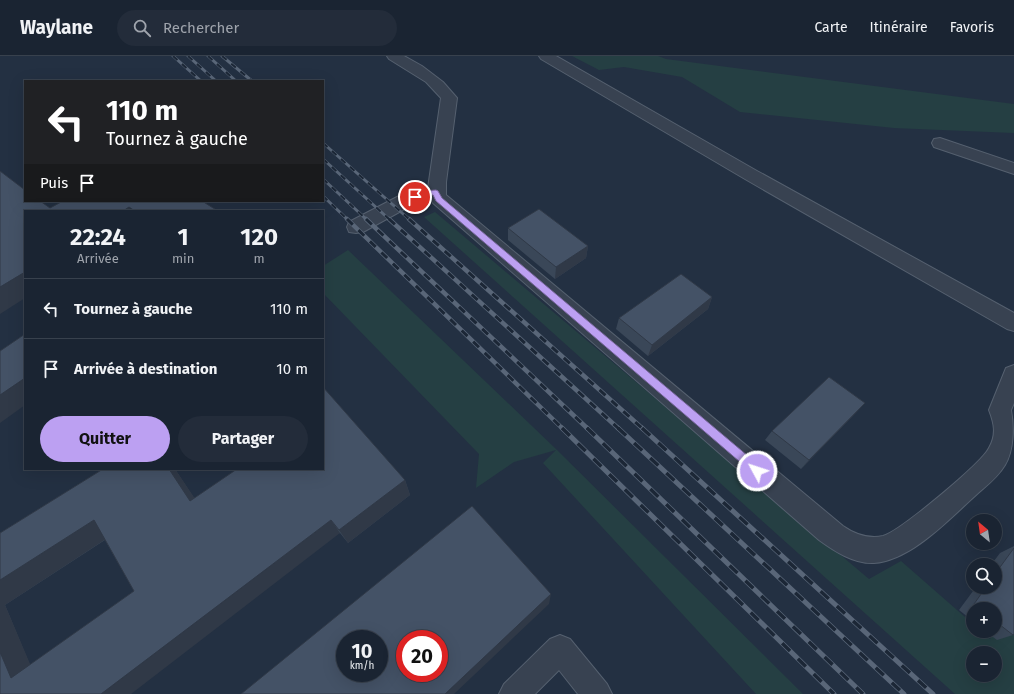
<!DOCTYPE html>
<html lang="fr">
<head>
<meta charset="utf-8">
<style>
	:root { --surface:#1a2432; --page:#232c3a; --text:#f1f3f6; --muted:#9fa4ac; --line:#38414d; --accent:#bca0f2 }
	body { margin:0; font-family:"Fira Sans",sans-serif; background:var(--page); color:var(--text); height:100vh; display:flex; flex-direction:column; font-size:15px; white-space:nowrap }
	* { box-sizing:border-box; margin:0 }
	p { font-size:13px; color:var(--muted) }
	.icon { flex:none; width:22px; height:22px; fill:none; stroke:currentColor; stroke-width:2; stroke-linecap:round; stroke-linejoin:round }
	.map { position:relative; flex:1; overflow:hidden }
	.panel { position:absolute; left:24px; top:154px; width:300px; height:260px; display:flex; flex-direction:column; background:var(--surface); border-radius:0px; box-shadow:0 4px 16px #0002,0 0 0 1px var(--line) }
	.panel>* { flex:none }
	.guide { position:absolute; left:24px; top:24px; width:300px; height:122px; border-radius:0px; box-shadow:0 4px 16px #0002,0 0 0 1px var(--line); background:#202124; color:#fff; overflow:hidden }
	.needle { width:26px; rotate:331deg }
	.buttons { position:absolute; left:966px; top:458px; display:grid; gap:8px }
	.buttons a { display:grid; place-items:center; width:36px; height:36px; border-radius:50%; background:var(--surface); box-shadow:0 4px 16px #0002,0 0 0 1px var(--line); font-size:20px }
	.speed { position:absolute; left:336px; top:574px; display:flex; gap:8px; font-size:20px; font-weight:700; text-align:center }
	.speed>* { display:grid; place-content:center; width:52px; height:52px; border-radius:50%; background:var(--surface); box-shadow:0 4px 16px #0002,0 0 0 1px var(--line); line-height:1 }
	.speed small { font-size:10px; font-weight:400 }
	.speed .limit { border:6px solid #d22; background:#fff; color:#111 }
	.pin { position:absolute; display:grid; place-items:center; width:34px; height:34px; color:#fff; margin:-17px; border:2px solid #fff; border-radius:50%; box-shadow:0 1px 4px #0007 }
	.me { position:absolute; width:44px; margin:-22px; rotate:310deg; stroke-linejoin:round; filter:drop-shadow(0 0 3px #0008) }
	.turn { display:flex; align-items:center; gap:14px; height:84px; padding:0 16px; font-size:18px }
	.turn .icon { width:52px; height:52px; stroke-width:2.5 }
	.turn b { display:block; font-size:28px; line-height:34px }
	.then { display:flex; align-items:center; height:38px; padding:0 16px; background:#0003; gap:8px; font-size:15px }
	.eta { display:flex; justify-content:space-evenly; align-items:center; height:68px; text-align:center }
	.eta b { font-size:24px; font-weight:700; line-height:28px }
	.primary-button { display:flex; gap:8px; margin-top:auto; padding:8px 16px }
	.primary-button a { flex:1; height:46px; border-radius:24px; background:var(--accent); color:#111; font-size:16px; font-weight:700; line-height:46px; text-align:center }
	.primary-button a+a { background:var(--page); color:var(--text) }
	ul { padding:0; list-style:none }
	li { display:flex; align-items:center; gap:12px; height:60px; padding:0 16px; border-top:1px solid var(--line) }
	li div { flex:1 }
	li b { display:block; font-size:15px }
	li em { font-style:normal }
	header { display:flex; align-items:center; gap:24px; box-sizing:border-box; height:56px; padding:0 20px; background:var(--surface); border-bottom:1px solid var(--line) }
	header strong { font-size:19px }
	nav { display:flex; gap:22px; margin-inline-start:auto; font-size:14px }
	.search { width:280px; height:36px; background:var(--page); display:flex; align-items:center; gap:10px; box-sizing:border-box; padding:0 14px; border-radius:22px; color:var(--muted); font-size:15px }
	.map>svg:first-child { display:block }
	.green { fill:#253f43; fill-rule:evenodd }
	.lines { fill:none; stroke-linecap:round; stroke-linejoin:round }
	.minor-casing { stroke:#55606f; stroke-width:2 }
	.minor { fill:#384251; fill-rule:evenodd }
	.rail-far2-casing { stroke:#596678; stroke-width:3 }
	.rail-far1-casing { stroke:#596678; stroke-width:4.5 }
	.rail-casing { stroke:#596678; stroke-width:5 }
	.rail-far2 { stroke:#1c2736; stroke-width:2; stroke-dasharray:6; stroke-linecap:butt }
	.rail-far1 { stroke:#1c2736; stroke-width:3; stroke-dasharray:8; stroke-linecap:butt }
	.rail { stroke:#1c2736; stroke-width:3.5; stroke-dasharray:11; stroke-linecap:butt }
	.wall { fill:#3a4758; fill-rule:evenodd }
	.shaded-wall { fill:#303947 }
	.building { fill:#445266; stroke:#303947; fill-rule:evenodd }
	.route { fill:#bca0f2; stroke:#7a689d }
</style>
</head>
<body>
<header>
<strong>Waylane</strong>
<div class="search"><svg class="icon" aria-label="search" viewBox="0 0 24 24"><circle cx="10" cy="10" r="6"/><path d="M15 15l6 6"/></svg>Rechercher</div>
<nav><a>Carte</a><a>Itinéraire</a><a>Favoris</a></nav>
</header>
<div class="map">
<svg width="1014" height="638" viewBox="0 0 1014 638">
	<rect width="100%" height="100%" fill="#233042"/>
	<!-- green -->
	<g class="green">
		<path d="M 572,0 L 658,0 L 666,3 L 1014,48 L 1014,77 L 894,72 L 740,56 L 682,21 L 624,11 L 599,14 Z"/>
		<path d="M 435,156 L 869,523 L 901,505 L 973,568 L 973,575 L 981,575 L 990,583 L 1014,542 L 1014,638 L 955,638 L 424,161 ZM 973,597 L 995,597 L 995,619 L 973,619 Z"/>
		<path d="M 348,194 L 557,394 L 803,638 L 756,638 L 543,407 L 556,394 L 514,406 L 476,432 L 479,398 L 323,237 L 323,210 Z"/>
	</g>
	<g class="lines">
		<!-- minor casing -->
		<g class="minor-casing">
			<g id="minor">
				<path d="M 387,0 L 404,0 L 422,10 L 443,26 L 457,42 L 446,126 L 446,139 L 843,470 C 856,479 868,483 883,480 C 899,476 982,407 989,392 C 997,378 994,367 989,354 L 1006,312 L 1014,309 L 1014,347 L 1011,354 C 1014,371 1014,394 1005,409 C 998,421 986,430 976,439 C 949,463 912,504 874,507 C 854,508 834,495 819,484 L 433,147 L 430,143 L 412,149 L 363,176 L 356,177 L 349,176 L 347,171 L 349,166 L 399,140 L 428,132 L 441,42 L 426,26 L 389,3 Z"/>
				<path d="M 539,0 L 556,0 L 757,115 L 1014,257 L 1014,275 L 1007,273 L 745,123 L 541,3 Z"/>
				<path d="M 940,82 L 1014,107 L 1014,118 L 934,91 L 932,87 L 934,83 Z"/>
				<path d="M 560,579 L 570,583 L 607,628 L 612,638 L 578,638 L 559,614 L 535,638 L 499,638 L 504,628 L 550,583 Z"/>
			</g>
		</g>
		<!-- minor -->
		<use href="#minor" class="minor"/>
		<!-- rail-far2 casing -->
		<g class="rail-far2-casing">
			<g id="rail-far2">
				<path d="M 173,0 L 201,25"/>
				<path d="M 188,0 L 216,25"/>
				<path d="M 208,0 L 236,25"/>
				<path d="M 222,0 L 252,25"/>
				<path d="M 323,87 L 410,164"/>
				<path d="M 323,103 L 390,164"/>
				<path d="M 323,123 L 367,164"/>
				<path d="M 323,140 L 348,164"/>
			</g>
		</g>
		<!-- rail-far1 casing -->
		<g class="rail-far1-casing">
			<g id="rail-far1">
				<path d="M 347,163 L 563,373"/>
				<path d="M 366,163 L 588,373"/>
				<path d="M 389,163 L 619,373"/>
				<path d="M 409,163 L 643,373"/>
			</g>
		</g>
		<!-- rail casing -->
		<g class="rail-casing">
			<g id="rail">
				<path d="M 562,372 L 834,638"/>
				<path d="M 587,372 L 863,638"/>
				<path d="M 618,372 L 904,638"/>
				<path d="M 642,372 L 933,638"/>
			</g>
		</g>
		<!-- rail-far2 -->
		<use href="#rail-far2" class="rail-far2"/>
		<!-- rail-far1 -->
		<use href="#rail-far1" class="rail-far1"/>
		<!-- rail -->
		<use href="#rail" class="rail"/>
	</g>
	<!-- wall -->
	<g class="wall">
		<path d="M 508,172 L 588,190 L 586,202 L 555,223 L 508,184 Z"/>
		<path d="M 712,241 L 708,253 L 648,300 L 616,273 L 619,262 Z"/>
		<path d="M 865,347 L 801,413 L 765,384 L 772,375 Z"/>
		<path d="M 103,413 L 175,413 L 194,442 L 405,424 L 410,439 L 348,487 L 340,477 L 0,638 L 0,477 ZM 105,484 L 134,535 L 30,609 L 5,549 Z"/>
		<path d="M 1014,490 L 1014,578 L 1013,579 L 997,584 L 985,575 L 995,575 L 995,553 L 973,553 L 973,565 L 959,554 L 976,531 L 995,531 L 995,509 L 991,509 L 1000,497 Z"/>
	</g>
	<!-- shaded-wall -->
	<g class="shaded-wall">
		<path d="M 129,151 L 132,155 L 123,155 Z"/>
		<path d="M 588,190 L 586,202 L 555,223 L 556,211 Z"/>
		<path d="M 25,216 L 25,242 L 0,258 L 0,231 Z"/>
		<path d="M 712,241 L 708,253 L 648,300 L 652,289 Z"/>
		<path d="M 25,322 L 25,349 L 0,367 L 0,339 Z"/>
		<path d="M 865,347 L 856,357 L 801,413 L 809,404 Z"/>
		<path d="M 169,413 L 175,413 L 206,459 L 190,445 Z"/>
		<path d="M 405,424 L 410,439 L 348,487 L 339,474 Z"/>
		<path d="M 94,464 L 115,477 L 5,549 L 39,629 L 11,622 L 0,596 L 0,524 Z"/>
		<path d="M 331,464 L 340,477 L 131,638 L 101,638 Z"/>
		<path d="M 551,538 L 549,548 L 454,638 L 445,638 Z"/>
	</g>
	<!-- building -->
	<g class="building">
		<path d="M 0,115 L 25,134 L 25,145 L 40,145 L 50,152 L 63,145 L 202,145 L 218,155 L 135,155 L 129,151 L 123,155 L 25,155 L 25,216 L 0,231 Z"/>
		<path d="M 539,153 L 588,190 L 556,211 L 508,172 Z"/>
		<path d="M 681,218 L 712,241 L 652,289 L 619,262 Z"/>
		<path d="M 25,278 L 25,322 L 0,339 L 0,295 Z"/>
		<path d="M 829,321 L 865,347 L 809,404 L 772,375 Z"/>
		<path d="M 323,331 L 405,424 L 339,474 L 331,464 L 101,638 L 0,638 L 0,596 L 11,622 L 134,535 L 94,464 L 0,524 L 0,477 L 103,413 L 169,413 L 190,445 L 237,413 L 323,413 Z"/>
		<path d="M 472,450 L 551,538 L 445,638 L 241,638 ZM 345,583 L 379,583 L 379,617 L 345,617 ZM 405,583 L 439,583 L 439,617 L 405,617 Z"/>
		<path d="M 1014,492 L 1014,578 L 1013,579 L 995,565 L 995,553 L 980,553 L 974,548 L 986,531 L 995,531 L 995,518 Z"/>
	</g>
	<!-- route -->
	<path class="route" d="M 436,134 L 438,135 L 442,142 L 761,411 L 762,415 L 761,418 L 757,419 L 754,418 L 436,145 L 433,139 L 426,139 L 415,144 L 411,141 L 422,135 Z"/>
</svg>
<div class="buttons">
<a><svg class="needle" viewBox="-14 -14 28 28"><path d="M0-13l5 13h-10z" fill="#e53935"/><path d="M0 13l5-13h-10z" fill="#9fa4ac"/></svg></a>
<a><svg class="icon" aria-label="search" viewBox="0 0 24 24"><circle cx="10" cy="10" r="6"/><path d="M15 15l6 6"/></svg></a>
<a>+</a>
<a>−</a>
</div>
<div class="speed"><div>10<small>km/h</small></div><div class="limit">20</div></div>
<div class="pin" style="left:415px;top:141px;background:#d93025"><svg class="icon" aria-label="arrive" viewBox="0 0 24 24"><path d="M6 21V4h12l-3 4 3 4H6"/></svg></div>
<svg class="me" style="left:757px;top:415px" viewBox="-20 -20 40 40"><circle r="17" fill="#bca0f2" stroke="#fff" stroke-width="3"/><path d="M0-11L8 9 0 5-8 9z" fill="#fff"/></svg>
<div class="guide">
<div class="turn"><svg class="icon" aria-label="left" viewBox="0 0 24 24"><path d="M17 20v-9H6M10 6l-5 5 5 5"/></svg><div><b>110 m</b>Tournez à gauche</div></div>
<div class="then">Puis<svg class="icon" aria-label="arrive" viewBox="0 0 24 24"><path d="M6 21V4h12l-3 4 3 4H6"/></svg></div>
</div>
<section class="panel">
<div class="eta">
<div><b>22:24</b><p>Arrivée</p></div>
<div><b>1</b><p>min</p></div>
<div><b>120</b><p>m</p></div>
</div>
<ul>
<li><svg class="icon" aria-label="left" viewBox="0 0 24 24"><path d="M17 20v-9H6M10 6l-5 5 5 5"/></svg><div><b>Tournez à gauche</b></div><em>110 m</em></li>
<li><svg class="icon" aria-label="arrive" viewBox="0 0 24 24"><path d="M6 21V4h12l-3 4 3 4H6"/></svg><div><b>Arrivée à destination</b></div><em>10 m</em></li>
</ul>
<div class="primary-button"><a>Quitter</a><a>Partager</a></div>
</section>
</div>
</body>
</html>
